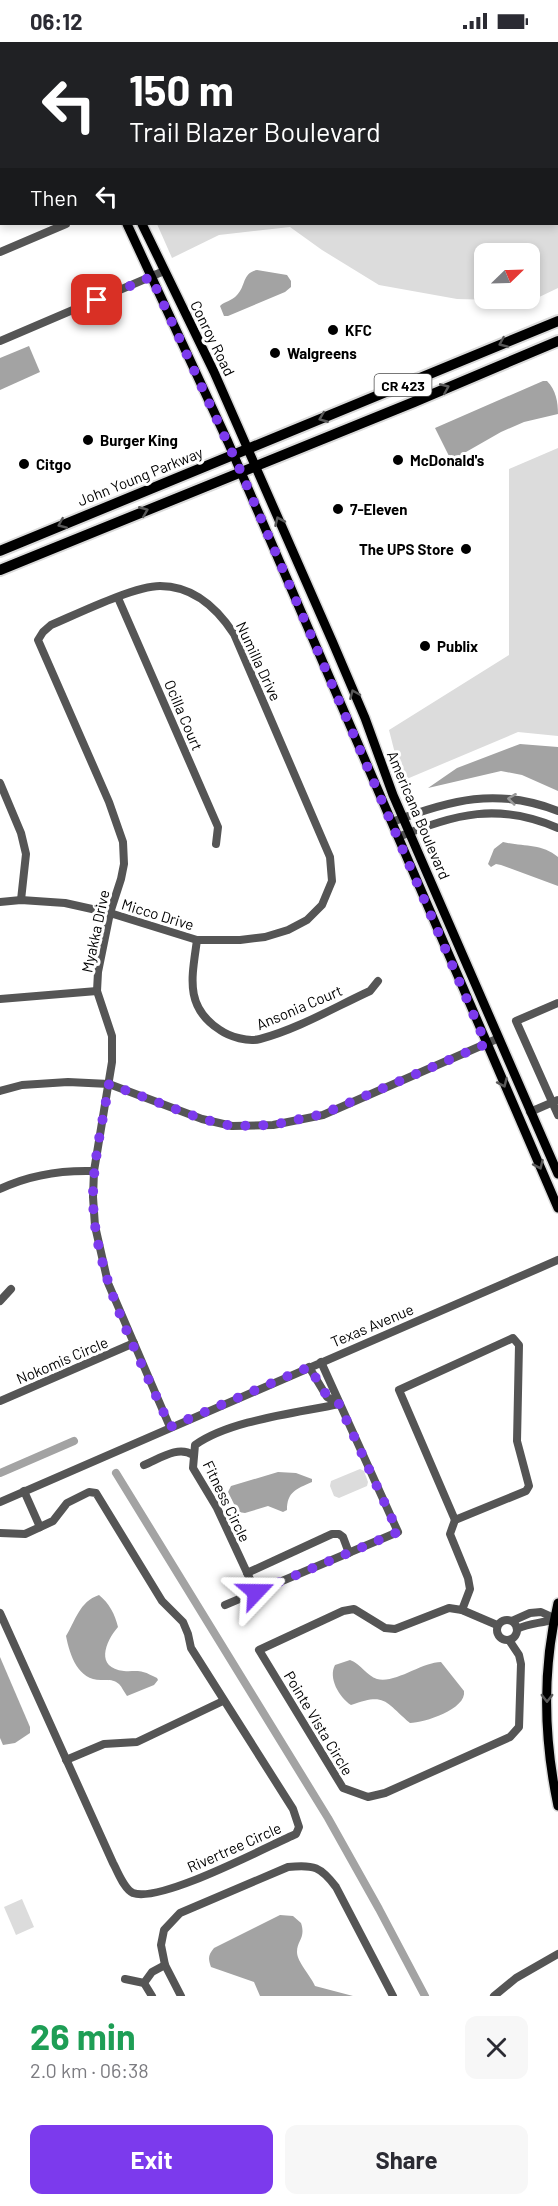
<!DOCTYPE html>
<html lang="en">
<head>
<meta charset="utf-8">
<style>
	:root { --surface:#fff; --page:#f7f7f7; --text:#2b2b33; --muted:#7c7c81; --accent:#7c3aed }
	body { margin:0; font-family:Barlow,sans-serif; background:var(--page); color:var(--text); height:100vh; display:flex; flex-direction:column; font-size:22px; white-space:nowrap }
	* { box-sizing:border-box; margin:0 }
	p { font-size:20px; color:var(--muted) }
	.icon { flex:none; width:33px; height:33px; fill:none; stroke:currentColor; stroke-width:2; stroke-linecap:round; stroke-linejoin:round }
	.map { position:relative; height:1954px; overflow:hidden }
	.drawer { display:flex; flex-direction:column; background:var(--surface); flex:1 }
	.drawer>* { flex:none }
	.top-card { position:absolute; left:0px; top:0px; width:558px; height:183px; box-shadow:0 3px 9px #0003; background:#202124; color:#fff; overflow:hidden }
	.needle { width:39px; rotate:67deg }
	.controls { position:absolute; left:474px; top:201px; display:grid; gap:12px }
	.controls a { display:grid; place-items:center; width:66px; height:66px; border-radius:12px; background:var(--surface); box-shadow:0 3px 9px #0003; font-size:30px }
	.pin { position:absolute; display:grid; place-items:center; width:51px; height:51px; color:#fff; margin:-26px; border-radius:12px; box-shadow:0 3px 9px #0006 }
	.me { position:absolute; width:66px; margin:-33px; rotate:67deg; stroke-linejoin:round; filter:drop-shadow(0 0 4px #0008) }
	.turn { display:flex; align-items:center; gap:21px; height:126px; padding:0 30px; font-size:27px }
	.turn .icon { width:78px; height:78px; stroke-width:2.5 }
	.turn b { display:block; font-size:42px; line-height:51px }
	.then { display:flex; align-items:center; height:57px; padding:0 30px; background:#0003; gap:12px; font-size:22px }
	.round { display:grid; place-items:center; flex:none; width:63px; height:63px; border-radius:12px; background:var(--page) }
	.summary { display:flex; align-items:center; justify-content:space-between; height:102px; padding:0 30px }
	h1 { font-size:36px; font-weight:700; line-height:45px; color:#1e9e55 }
	.cta { display:flex; gap:12px; margin-top:auto; padding:12px 30px }
	.cta a { flex:1; height:69px; border-radius:12px; background:var(--accent); color:#fff; font-size:24px; font-weight:700; line-height:69px; text-align:center }
	.cta a+a { background:var(--page); color:var(--text) }
	.status { display:flex; justify-content:space-between; align-items:center; height:42px; padding:0 30px; background:var(--surface); direction:ltr }
	.status svg { height:16px; fill:currentColor }
	.map>svg:first-child { display:block }
	.green { fill:#dcdcdc; fill-rule:evenodd }
	.water { fill:#a3a3a3 }
	.lines { fill:none; stroke-linecap:round; stroke-linejoin:round }
	.canal { stroke:#a3a3a3; stroke-width:8 }
	.major-casing { stroke:#dbdbdb; stroke-width:12 }
	.highway-casing { stroke:#dbdbdb; stroke-width:14 }
	.minor { stroke:#555; stroke-width:8 }
	.major { stroke:#000; stroke-width:9 }
	.highway { stroke:#000; stroke-width:10 }
	.oneway { stroke:#595959 }
	.oneway2 { stroke:#999 }
	.route { stroke:#7c3aed; stroke-width:10; stroke-dasharray:0 18 }
	.poi-dot { fill:#000; stroke:#fff; stroke-width:2 }
	.labels { text-anchor:middle; dominant-baseline:central; stroke-width:6; stroke-linejoin:round; paint-order:stroke }
	.shield { fill:#fff; stroke:#4c4c4c; stroke-width:1.5 }
	.shield-label { font-size:14px; font-weight:bold; fill:#000 }
	.poi-label { font-size:15px; font-weight:bold; fill:#000; stroke:#fff; text-anchor:start }
	.street-label { font-size:15px; fill:#000; stroke:#fff }
</style>
</head>
<body>
<div class="status"><b>06:12</b><svg viewBox="0 0 49 12"><path d="M0 12V9h3v3zM5 12V6h3v6zM10 12V3h3v9zM15 12V0h3v12zM26 1h20v11H26zM47 4h2v5h-2z"/></svg></div>
<div class="map">
<svg width="558" height="1954" viewBox="0 0 558 1954">
	<rect width="100%" height="100%" fill="#fff"/>
	<!-- green -->
	<g class="green">
		<path d="M 249,0 L 558,0 L 558,246 L 533,258 L 495,258 L 457,257 L 379,243 L 322,208 L 290,185 L 219,193 L 172,216 L 157,182 L 556,182 L 556,2 L 247,1 ZM 484,212 L 530,212 L 530,256 L 484,256 Z"/>
		<path d="M 558,406 L 558,694 L 518,690 L 402,739 L 389,688 L 509,613 L 509,427 Z"/>
		<path d="M 360,1427 L 364,1429 L 368,1440 L 367,1444 L 339,1456 L 334,1454 L 330,1444 L 331,1439 Z"/>
		<path d="M 22,1857 L 34,1885 L 16,1893 L 4,1865 Z"/>
	</g>
	<!-- water -->
	<g class="water">
		<path d="M 257,228 L 287,233 L 291,239 L 291,245 L 285,250 L 228,274 L 224,274 L 220,264 C 225,259 232,259 237,253 C 246,244 242,231 257,228 Z"/>
		<path d="M 29,304 L 40,330 L 0,348 L 0,316 Z"/>
		<path d="M 543,339 L 547,339 C 556,348 558,360 558,372 L 524,380 L 501,390 L 459,414 L 453,416 L 449,414 L 435,386 Z"/>
		<path d="M 520,702 L 558,705 L 558,749 L 522,733 L 501,729 L 428,746 L 457,726 Z"/>
		<path d="M 503,800 C 523,805 541,801 558,815 L 558,844 L 501,823 L 496,822 L 491,825 L 488,822 L 494,807 Z"/>
		<path d="M 278,1430 L 296,1431 L 312,1437 L 312,1440 C 296,1447 287,1450 287,1468 L 283,1470 L 268,1464 L 245,1471 L 238,1470 L 228,1450 L 231,1444 Z"/>
		<path d="M 99,1553 C 109,1561 115,1572 118,1585 C 105,1600 95,1626 124,1629 C 130,1630 137,1628 143,1630 C 148,1631 152,1634 157,1636 L 158,1638 L 154,1643 L 127,1654 C 124,1650 122,1645 119,1642 C 114,1637 107,1638 101,1638 C 78,1638 70,1614 66,1594 C 76,1578 79,1560 99,1553 Z"/>
		<path d="M 0,1615 L 30,1685 L 30,1691 L 15,1701 L 3,1703 L 0,1696 Z"/>
		<path d="M 350,1618 C 361,1622 367,1634 377,1637 C 395,1642 422,1620 441,1620 L 464,1649 C 467,1667 424,1681 410,1681 C 385,1660 386,1650 351,1663 C 339,1655 328,1636 335,1623 Z"/>
		<path d="M 280,1873 L 293,1874 L 301,1881 C 306,1896 297,1898 297,1910 C 297,1920 311,1934 315,1944 L 353,1954 L 260,1954 L 254,1940 L 211,1925 C 208,1917 208,1913 214,1906 Z"/>
	</g>
	<g class="lines">
		<!-- canal -->
		<g class="canal">
			<path d="M 0,49 L 2,49"/>
			<path d="M 0,1431 L 74,1399"/>
			<path d="M 116,1431 L 328,1776 L 379,1867 L 425,1954"/>
		</g>
		<!-- major casing -->
		<g class="major-casing">
			<g id="major">
				<path d="M 48,0 L 48,2"/>
				<path d="M 62,0 L 63,2"/>
				<path d="M 127,182 L 228,400 L 558,1166"/>
				<path d="M 142,182 L 214,330 L 333,601 L 365,676 L 393,753 L 558,1132"/>
				<path d="M 558,1561 C 542,1628 544,1698 558,1764"/>
			</g>
		</g>
		<!-- highway casing -->
		<g class="highway-casing">
			<g id="highway">
				<path d="M 0,509 L 558,279"/>
				<path d="M 0,528 L 414,360 L 558,299"/>
			</g>
		</g>
		<!-- minor -->
		<g class="minor">
			<path d="M 0,210 L 66,182"/>
			<path d="M 0,299 L 164,229"/>
			<path d="M 118,556 L 218,785 L 216,802"/>
			<path d="M 0,741 L 21,791 L 26,812 L 21,858"/>
			<path d="M 392,780 C 450,758 497,745 558,769"/>
			<path d="M 398,795 C 457,772 497,760 558,786"/>
			<path d="M 0,860 L 21,858 L 65,861 L 110,871 L 197,898 L 240,898 L 265,895 L 288,888 L 307,878 L 322,863 L 332,839 L 330,815 L 234,592 C 217,566 193,544 160,544 C 134,544 77,572 51,583 L 43,590 L 38,598 L 109,760 L 123,800 L 124,822 L 121,837 L 110,871 L 98,930 L 97,949 L 112,994 L 112,1020 L 94,1129 L 93,1155 L 95,1184 L 108,1241 L 170,1385"/>
			<path d="M 197,898 C 192,935 184,965 220,988 C 230,995 248,1000 260,997 C 298,987 335,965 370,949 L 378,939"/>
			<path d="M 0,957 L 97,949"/>
			<path d="M 558,961 L 516,979 L 558,1073"/>
			<path d="M 0,1049 L 22,1043 L 68,1040 L 109,1042 L 202,1077 L 232,1084 L 273,1083 L 323,1073 L 499,996"/>
			<path d="M 530,1070 L 558,1058"/>
			<path d="M 0,1147 C 31,1132 61,1128 94,1129"/>
			<path d="M 0,1259 L 11,1247"/>
			<path d="M 513,1296 L 519,1303 L 517,1399 L 529,1444 L 526,1449 L 455,1478 L 399,1348 Z"/>
			<path d="M 321,1320 L 398,1490 L 256,1550 L 217,1466 L 193,1426 L 195,1403 C 230,1378 297,1371 339,1362"/>
			<path d="M 309,1325 L 327,1355 L 338,1361"/>
			<path d="M 0,1359 L 134,1301"/>
			<path d="M 144,1423 C 159,1417 178,1403 193,1413"/>
			<path d="M 24,1449 L 40,1485"/>
			<path d="M 0,1460 L 558,1218"/>
			<path d="M 455,1478 L 450,1492 L 468,1536 L 470,1547 L 462,1568"/>
			<path d="M 0,1491 L 25,1492 L 53,1479 L 67,1461 L 89,1450 L 96,1451 L 162,1559 L 183,1580 L 188,1592 L 191,1606 L 293,1767 L 299,1785 L 296,1792 C 266,1805 161,1861 133,1851 C 124,1847 118,1830 113,1821 L 0,1571"/>
			<path d="M 247,1531 L 332,1492 L 339,1492 L 343,1495 L 349,1511"/>
			<path d="M 225,1563 L 256,1550"/>
			<circle cx="507" cy="1588" r="10"/>
			<path d="M 512,1579 L 530,1571 L 541,1570 L 558,1578"/>
			<path d="M 497,1583 L 462,1568 L 449,1566 L 395,1587 L 385,1586 L 354,1567 L 343,1569 L 259,1608 L 343,1746 L 368,1755 L 385,1751 L 510,1695 L 519,1685 L 521,1622 L 519,1613 L 509,1598"/>
			<path d="M 517,1587 C 532,1580 541,1582 554,1577"/>
			<path d="M 66,1718 L 104,1702 L 137,1700 L 223,1659"/>
			<path d="M 125,1937 L 144,1941 L 152,1954"/>
			<path d="M 144,1941 L 152,1930 L 165,1923"/>
			<path d="M 181,1954 L 165,1923 L 161,1903 L 164,1888 L 180,1871 L 288,1825 C 314,1822 321,1825 336,1845 L 393,1954"/>
			<path d="M 494,1954 L 516,1936 L 558,1912"/>
		</g>
		<!-- major -->
		<use href="#major" class="major"/>
		<!-- highway -->
		<use href="#highway" class="highway"/>
	</g>
	<!-- one-way arrows -->
	<defs><path id="oneway-chevron" d="M-2-3.5L2.5 0L-2 3.5" fill="none" stroke-width="1.6" stroke-linecap="round" stroke-linejoin="round" transform="scale(1.5)"/></defs>
	<g class="oneway">
		<use href="#oneway-chevron" transform="translate(503 301) rotate(157)"/>
		<use href="#oneway-chevron" transform="translate(445 346) rotate(-23)"/>
		<use href="#oneway-chevron" transform="translate(323 376) rotate(158)"/>
		<use href="#oneway-chevron" transform="translate(144 469) rotate(-22)"/>
		<use href="#oneway-chevron" transform="translate(279 479) rotate(-114)"/>
		<use href="#oneway-chevron" transform="translate(62 482) rotate(157)"/>
		<use href="#oneway-chevron" transform="translate(354 652) rotate(-113)"/>
		<use href="#oneway-chevron" transform="translate(503 1041) rotate(66)"/>
		<use href="#oneway-chevron" transform="translate(539 1123) rotate(66)"/>
		<use href="#oneway-chevron" transform="translate(547 1656) rotate(90)"/>
	</g>
	<use class="oneway2" href="#oneway-chevron" transform="translate(512 757) rotate(-173)"/>
	<g class="lines">
		<!-- route -->
		<path class="route" d="M 97,258 L 151,235 L 241,430 L 486,1002 L 323,1072 L 273,1083 L 232,1084 L 202,1077 L 109,1042 C 103,1079 93,1118 93,1156 C 94,1235 139,1313 170,1385 L 309,1325 L 327,1354 L 339,1362 L 398,1490 L 256,1550"/>
	</g>
	<!-- markers -->
	<g class="poi-dot">
		<circle cx="333" cy="288" r="6"/>
		<circle cx="275" cy="311" r="6"/>
		<circle cx="88" cy="398" r="6"/>
		<circle cx="398" cy="418" r="6"/>
		<circle cx="24" cy="422" r="6"/>
		<circle cx="338" cy="467" r="6"/>
		<circle cx="466" cy="507" r="6"/>
		<circle cx="425" cy="604" r="6"/>
	</g>
	<g class="labels">
		<!-- shield labels -->
		<rect class="shield" x="374.5" y="332" width="57" height="22" rx="4.5"/>
		<g class="shield-label">
			<text x="403" y="343">CR 423</text>
		</g>
		<!-- poi labels -->
		<g class="poi-label">
			<text x="345" y="288">KFC</text>
			<text x="287" y="311">Walgreens</text>
			<text x="100" y="398">Burger King</text>
			<text x="410" y="418">McDonald's</text>
			<text x="36" y="422">Citgo</text>
			<text x="350" y="467">7-Eleven</text>
			<text x="454" y="507" text-anchor="end">The UPS Store</text>
			<text x="437" y="604">Publix</text>
		</g>
		<!-- street labels -->
		<g class="street-label">
			<text transform="translate(213 296) rotate(64)">Conroy Road</text>
			<text transform="translate(140 434) rotate(-22)">John Young Parkway</text>
			<text transform="translate(259 619) rotate(65)">Numilla Drive</text>
			<text transform="translate(184 673) rotate(67)">Ocilla Court</text>
			<text transform="translate(419 773) rotate(67)">Americana Boulevard</text>
			<text transform="translate(158 872) rotate(17)">Micco Drive</text>
			<text transform="translate(95 889) rotate(-78)">Myakka Drive</text>
			<text transform="translate(299 965) rotate(-23)">Ansonia Court</text>
			<text transform="translate(372 1283) rotate(-23)">Texas Avenue</text>
			<text transform="translate(62 1318) rotate(-23)">Nokomis Circle</text>
			<text transform="translate(227 1459) rotate(64)">Fitness Circle</text>
			<text transform="translate(319 1681) rotate(59)">Pointe Vista Circle</text>
			<text transform="translate(234 1805) rotate(-24)">Rivertree Circle</text>
		</g>
	</g>
</svg>
<div class="controls">
<a><svg class="needle" viewBox="-14 -14 28 28"><path d="M0-13l5 13h-10z" fill="#e53935"/><path d="M0 13l5-13h-10z" fill="#7c7c81"/></svg></a>
</div>
<div class="pin" style="left:97px;top:258px;background:#d93025"><svg class="icon" aria-label="arrive" viewBox="0 0 24 24"><path d="M6 21V4h12l-3 4 3 4H6"/></svg></div>
<svg class="me" style="left:256px;top:1550px" viewBox="-20 -20 40 40"><path d="M0-17L14 15 0 8-14 15z" fill="#7c3aed" stroke="#fff" stroke-width="4"/></svg>
<div class="top-card">
<div class="turn"><svg class="icon" aria-label="left" viewBox="0 0 24 24"><path d="M17 20v-9H6M10 6l-5 5 5 5"/></svg><div><b>150 m</b>Trail Blazer Boulevard</div></div>
<div class="then">Then<svg class="icon" aria-label="left" viewBox="0 0 24 24"><path d="M17 20v-9H6M10 6l-5 5 5 5"/></svg></div>
</div>
</div>
<section class="drawer">
<div class="summary"><div><h1>26 min</h1><p>2.0 km · 06:38</p></div><a class="round"><svg class="icon" aria-label="close" viewBox="0 0 24 24"><path d="M6 6l12 12M18 6L6 18"/></svg></a></div>
<div class="cta"><a>Exit</a><a>Share</a></div>
</section>
</body>
</html>
